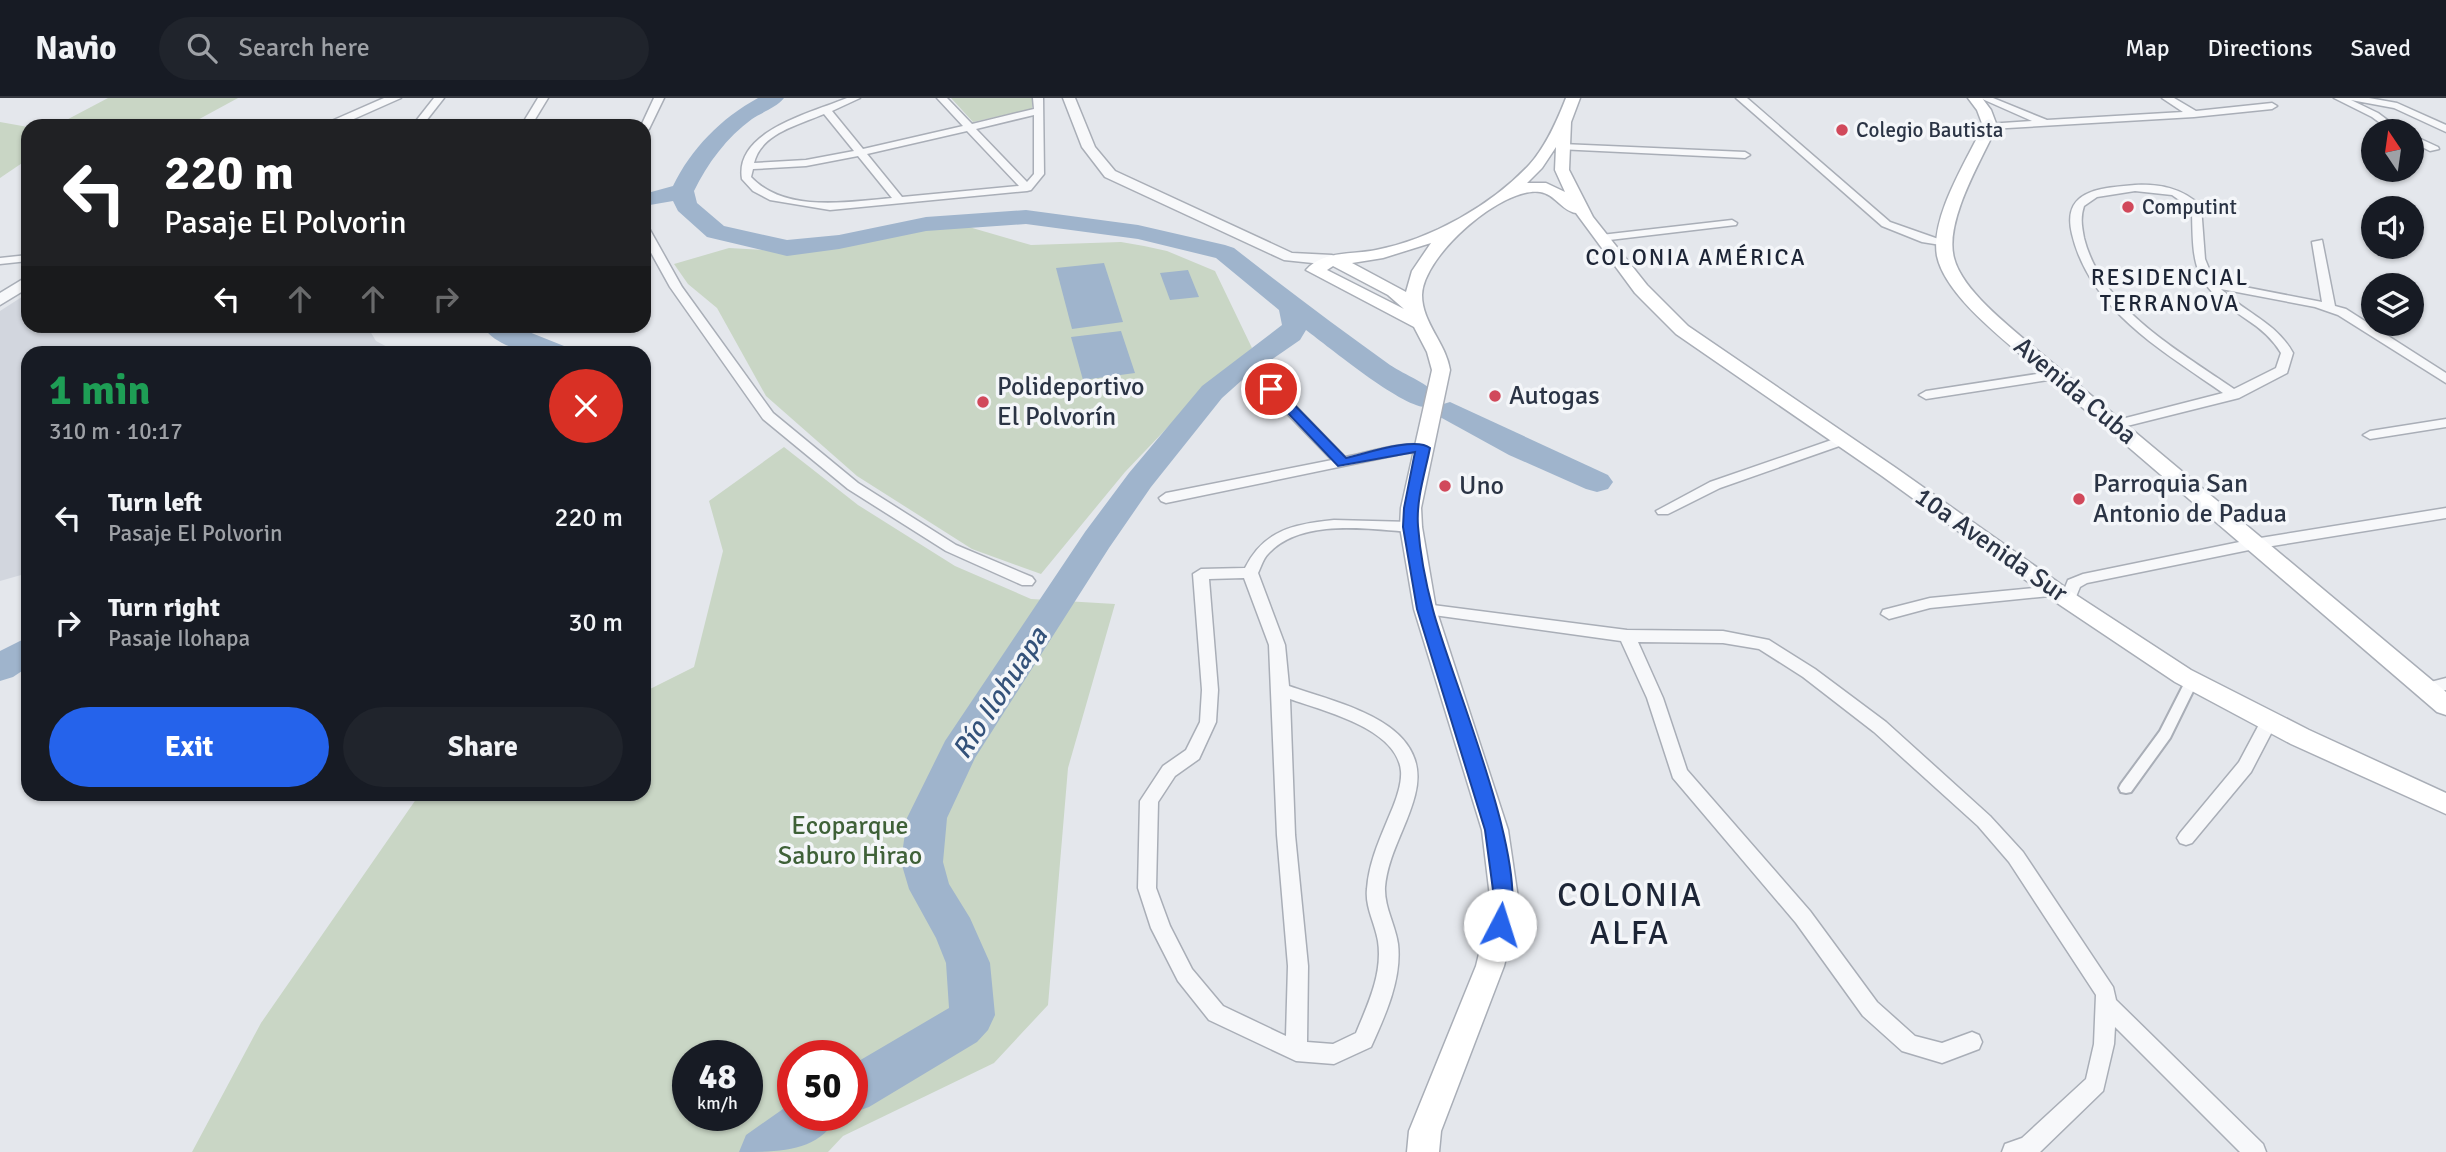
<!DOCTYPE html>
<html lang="en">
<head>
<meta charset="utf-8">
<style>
	:root { --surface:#171b24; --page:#20242c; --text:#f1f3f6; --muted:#9ea1a6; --line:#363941; --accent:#2563eb }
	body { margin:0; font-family:Signika,sans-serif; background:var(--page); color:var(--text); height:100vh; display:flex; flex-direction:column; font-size:26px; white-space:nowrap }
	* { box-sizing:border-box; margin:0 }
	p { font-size:23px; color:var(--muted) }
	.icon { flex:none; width:38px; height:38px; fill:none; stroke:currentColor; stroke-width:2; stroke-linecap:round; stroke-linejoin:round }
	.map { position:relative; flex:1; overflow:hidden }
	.details { position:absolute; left:21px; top:248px; width:630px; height:455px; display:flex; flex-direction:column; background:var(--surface); border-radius:21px; box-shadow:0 2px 5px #0004 }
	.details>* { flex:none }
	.guide { position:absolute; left:21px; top:21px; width:630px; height:214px; border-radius:21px; box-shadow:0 2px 5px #0004; background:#202124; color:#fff; overflow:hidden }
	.needle { width:46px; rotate:347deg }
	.tools { position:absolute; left:2361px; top:21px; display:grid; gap:14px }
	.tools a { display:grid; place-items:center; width:63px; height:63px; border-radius:50%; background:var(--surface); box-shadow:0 2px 5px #0004; font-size:35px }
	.speed { position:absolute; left:672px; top:942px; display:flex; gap:14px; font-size:35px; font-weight:700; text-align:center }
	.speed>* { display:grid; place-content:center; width:91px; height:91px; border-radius:50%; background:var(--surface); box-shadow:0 2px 5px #0004; line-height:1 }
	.speed small { font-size:18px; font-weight:400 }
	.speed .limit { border:10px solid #d22; background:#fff; color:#111 }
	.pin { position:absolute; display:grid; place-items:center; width:60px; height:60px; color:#fff; margin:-30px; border:4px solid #fff; border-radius:50%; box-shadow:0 2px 7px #0007 }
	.me { position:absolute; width:77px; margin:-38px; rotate:5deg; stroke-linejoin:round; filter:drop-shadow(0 0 5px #0008) }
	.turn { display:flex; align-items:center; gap:24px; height:147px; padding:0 28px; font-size:32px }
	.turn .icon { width:91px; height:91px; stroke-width:2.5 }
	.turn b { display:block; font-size:49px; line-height:60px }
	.lanes { display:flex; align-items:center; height:66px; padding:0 28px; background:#0003; justify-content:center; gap:35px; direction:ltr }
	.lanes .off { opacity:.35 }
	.round { display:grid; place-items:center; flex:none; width:74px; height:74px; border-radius:37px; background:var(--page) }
	.headline { display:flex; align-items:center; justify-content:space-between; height:119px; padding:0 28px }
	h1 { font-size:42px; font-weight:700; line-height:52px; color:#1e9e55 }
	.primary-button { display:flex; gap:14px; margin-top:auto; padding:14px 28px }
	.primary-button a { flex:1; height:80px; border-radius:42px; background:var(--accent); color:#fff; font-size:28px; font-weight:700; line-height:80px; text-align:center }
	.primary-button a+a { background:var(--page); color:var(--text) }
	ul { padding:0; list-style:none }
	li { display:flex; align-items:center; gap:21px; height:105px; padding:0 28px }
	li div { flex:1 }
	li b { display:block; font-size:26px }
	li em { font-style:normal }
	header { display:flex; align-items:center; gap:42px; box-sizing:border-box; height:98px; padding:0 35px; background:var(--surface); border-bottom:2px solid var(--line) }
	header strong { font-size:33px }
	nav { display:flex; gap:38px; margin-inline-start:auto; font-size:24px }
	.search { width:490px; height:63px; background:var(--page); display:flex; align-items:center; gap:18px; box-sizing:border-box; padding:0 24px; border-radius:38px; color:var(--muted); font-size:26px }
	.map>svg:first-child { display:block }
	.built { fill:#d2d6de }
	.green { fill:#c9d6c5; fill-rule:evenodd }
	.water { fill:#9fb4cc }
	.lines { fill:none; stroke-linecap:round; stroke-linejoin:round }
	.river { fill:#9fb4cc; fill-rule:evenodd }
	.pedestrian-casing { stroke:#a9aeb7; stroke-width:4 }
	.minor-casing { stroke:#a9aeb7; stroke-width:3 }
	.tertiary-casing { stroke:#a9aeb7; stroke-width:3 }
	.secondary-casing { stroke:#a9aeb7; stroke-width:3 }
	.pedestrian { fill:#f7f8fa; fill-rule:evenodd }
	.minor { fill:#f7f8fa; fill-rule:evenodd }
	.tertiary { fill:#f7f8fa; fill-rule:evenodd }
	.secondary { fill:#fff; fill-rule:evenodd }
	.route { fill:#2563eb; stroke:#184099; stroke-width:2 }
	.poi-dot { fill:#d1495b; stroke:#f4f6f9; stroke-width:2.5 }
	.labels { text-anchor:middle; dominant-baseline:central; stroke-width:7; stroke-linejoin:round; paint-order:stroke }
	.far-poi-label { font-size:21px; fill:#2b3445; stroke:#f4f6f9; text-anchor:start }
	.far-neighbourhood-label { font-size:23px; letter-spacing:2px; fill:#1d2536; stroke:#f4f6f9 }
	.poi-label { font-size:26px; fill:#2b3445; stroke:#f4f6f9; text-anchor:start }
	.street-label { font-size:26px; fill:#2b3445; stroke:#f4f6f9 }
	.park-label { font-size:26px; fill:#3f6138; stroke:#f4f6f9 }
	.water-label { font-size:28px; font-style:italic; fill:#34527a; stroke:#f4f6f9 }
	.near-neighbourhood-label { font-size:33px; letter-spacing:2px; fill:#1d2536; stroke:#f4f6f9 }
</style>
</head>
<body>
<header>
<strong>Navio</strong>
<div class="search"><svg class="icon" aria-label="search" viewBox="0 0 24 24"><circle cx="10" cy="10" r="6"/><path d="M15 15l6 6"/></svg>Search here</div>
<nav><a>Map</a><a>Directions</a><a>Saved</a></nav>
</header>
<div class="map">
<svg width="2446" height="1054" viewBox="0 0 2446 1054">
	<rect width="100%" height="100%" fill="#e4e7ec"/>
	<!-- built -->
	<path class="built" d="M 28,195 L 28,228 L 367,228 L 376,243 L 399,255 L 28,256 L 28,475 L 0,483 L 0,213 Z"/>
	<!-- green -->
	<g class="green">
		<path d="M 108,0 L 238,0 L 192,25 L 164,23 L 154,28 L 55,28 Z"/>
		<path d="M 951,0 L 1032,0 L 1032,11 L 973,24 Z"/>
		<path d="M 0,24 L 28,29 L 28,61 L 0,80 Z"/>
		<path d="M 962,127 L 1031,147 L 1121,144 L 1144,148 L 1167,153 L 1215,173 L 1252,250 L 1187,309 L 1125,374 L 1041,476 L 972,451 L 857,378 L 766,298 L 717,210 L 688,186 L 674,166 L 729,150 L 780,153 L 856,144 L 925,130 Z"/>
		<path d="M 784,349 L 858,407 L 955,468 L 1031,501 L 1115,506 L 1068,670 L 1048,907 L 994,965 L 843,1038 L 828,1054 L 192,1054 L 261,925 L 419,697 L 644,696 L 644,594 L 694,569 L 723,453 L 709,403 ZM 688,957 L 747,957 L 747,1017 L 688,1017 ZM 793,957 L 852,957 L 852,1017 L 793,1017 Z"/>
	</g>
	<!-- water -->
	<g class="water">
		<path d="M 1104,165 L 1123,224 L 1072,231 L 1056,170 Z"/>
		<path d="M 1188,172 L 1199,199 L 1170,202 L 1160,175 Z"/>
		<path d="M 1121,233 L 1135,275 L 1083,282 L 1071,239 Z"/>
	</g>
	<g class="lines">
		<!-- river -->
		<g class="river">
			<path d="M 758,0 L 784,0 C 776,10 762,14 752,21 C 727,39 707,66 694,93 L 697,105 L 724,128 L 787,142 L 839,137 L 926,119 L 1026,112 L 1138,127 L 1225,147 L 1234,150 C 1285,190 1337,229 1390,267 C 1405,277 1430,286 1440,300 L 1435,306 C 1434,306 1425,309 1425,309 C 1400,308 1329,249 1306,232 L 1300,242 L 1241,283 L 1222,300 L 1151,389 L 1109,450 L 975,660 L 947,720 L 943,764 L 949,786 L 970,820 L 990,865 L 995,917 L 988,932 L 977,944 L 869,1009 L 852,1015 L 852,967 L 949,910 L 946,865 L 936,840 L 909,791 L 901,764 L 907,720 L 945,643 L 1085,434 L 1129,375 L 1202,288 L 1282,227 L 1279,212 L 1216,160 L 1138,141 L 1026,126 L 926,133 L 839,151 L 787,158 L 707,139 L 678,113 L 673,103 L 644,108 L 644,96 L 673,88 C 691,51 721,20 758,0 Z"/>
			<path d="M 482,228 L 514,228 L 569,250 L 573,256 C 543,256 502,256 482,228 Z"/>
			<path d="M 1450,304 L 1608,377 L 1613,384 L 1608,391 L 1597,394 L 1586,391 L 1509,357 L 1440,319 L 1435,313 L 1440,307 Z"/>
			<path d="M 28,539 L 28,569 L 13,579 L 0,583 L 0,553 Z"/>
			<path d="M 793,1004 L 793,1017 L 838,1017 C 820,1054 780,1054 739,1054 L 746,1037 Z"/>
		</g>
		<!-- pedestrian casing -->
		<g class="pedestrian-casing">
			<path id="pedestrian" d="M 2192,578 L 2197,580 L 2198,583 L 2170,640 L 2131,694 L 2126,695 L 2121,694 L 2119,690 L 2121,686 L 2160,633 L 2187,580 Z"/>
		</g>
		<!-- minor casing -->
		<g class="minor-casing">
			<g id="minor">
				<path d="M 434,0 L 444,0 L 422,28 L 412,28 Z"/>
				<path d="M 538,0 L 548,0 L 531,28 L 521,28 Z"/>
				<path d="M 654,0 L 664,0 L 649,31 L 644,34 L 644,28 L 641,28 Z"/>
				<path d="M 847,0 L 860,0 L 832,13 L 863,51 L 963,28 L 937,0 L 947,0 L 972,26 L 1034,11 L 1033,0 L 1043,0 L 1044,76 L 1031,92 L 1027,93 L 830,112 L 770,102 L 753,93 L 742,81 C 734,33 811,15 847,0 ZM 824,16 L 854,53 L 806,62 L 754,65 C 761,35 799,27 824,16 ZM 1034,17 L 1034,76 L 1027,84 L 976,31 ZM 967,33 L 1019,88 L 902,99 L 867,56 ZM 858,58 L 892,100 C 847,104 785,115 751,79 L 753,71 L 806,68 Z"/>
				<path d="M 1736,0 L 1747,0 L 1890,124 L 1947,144 L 1947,148 L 1922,144 L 1882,128 Z"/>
				<path d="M 1980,0 L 1993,0 L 2047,22 L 2183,14 L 2162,0 L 2174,0 L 2196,13 L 2272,5 L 2277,8 L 2272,11 L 2194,19 L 1990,31 L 1987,30 L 1987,26 L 2032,23 Z"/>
				<path d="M 2334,0 L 2369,0 L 2397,5 L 2446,27 L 2446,34 L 2394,10 L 2351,2 L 2378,15 L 2402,33 L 2391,33 L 2372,19 Z"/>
				<path d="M 2412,37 L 2438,49 L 2439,51 L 2430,53 L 2412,44 Z"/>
				<path d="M 1562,46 L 1745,54 L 1750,57 L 1745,60 L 1558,51 L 1557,49 Z"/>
				<path d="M 2135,87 C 2160,86 2182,90 2201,108 L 2205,161 L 2214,183 L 2322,204 L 2312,144 L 2322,142 L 2335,208 L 2346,211 L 2446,275 L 2446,285 L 2338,217 L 2315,209 L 2221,191 C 2245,215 2276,224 2293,255 L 2287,275 L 2239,300 L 2115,331 L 2110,330 L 2110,324 L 2223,295 C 2163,253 2090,212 2072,136 C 2061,91 2102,90 2135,87 ZM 2135,93 L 2172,97 L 2192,111 C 2193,172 2193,185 2246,221 C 2260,230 2272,240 2281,255 L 2276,270 L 2234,291 C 2178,252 2102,211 2084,140 C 2082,129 2080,120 2084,108 L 2097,99 Z"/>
				<path d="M 1732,122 L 1737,125 L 1736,127 L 1601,143 L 1595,140 L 1601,137 Z"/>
				<path d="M 644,129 L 650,132 L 682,189 L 773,315 L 858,385 L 956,447 L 1032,479 L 1035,483 L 1032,487 L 1022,487 L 946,453 L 848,391 L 763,321 L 670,189 L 644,142 Z"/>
				<path d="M 28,157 L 28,163 L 0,166 L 0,160 Z"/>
				<path d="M 2056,273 L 2062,277 L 2061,280 L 1926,301 L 1919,297 L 1926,293 Z"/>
				<path d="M 1274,281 L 1280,285 L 1278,290 L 1345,359 C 1363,356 1417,339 1430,350 L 1423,354 L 1406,355 L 1166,405 L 1161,403 L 1159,400 L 1166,395 L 1332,362 L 1266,294 L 1265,291 L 1269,282 Z"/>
				<path d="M 2446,321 L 2446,329 L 2370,341 L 2363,337 L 2370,333 Z"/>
				<path d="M 1843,338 L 1848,339 L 1850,342 L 1848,345 L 1720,390 L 1668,416 L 1658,416 L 1656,413 L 1710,384 Z"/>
				<path d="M 2446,410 L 2446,420 L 2254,451 L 2087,485 L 2080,489 L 2073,506 L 2063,506 L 2060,502 L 2068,482 L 2083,476 L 2254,441 Z"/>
				<path d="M 1334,422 L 1411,424 L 1418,429 L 1411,434 C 1368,431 1301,420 1268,456 C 1263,461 1261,469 1258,475 L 1285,547 L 1289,588 C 1340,606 1434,624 1415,697 C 1407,729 1388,756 1385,789 C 1384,809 1395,826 1398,846 C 1402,881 1385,918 1371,949 L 1334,966 L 1296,963 L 1209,922 L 1178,883 L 1151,830 L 1138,790 L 1140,703 L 1163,668 L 1186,652 L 1200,624 L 1202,592 L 1193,476 L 1201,471 L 1245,470 C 1264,432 1294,426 1334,422 ZM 1244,480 L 1269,547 L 1277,737 L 1288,868 L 1286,938 L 1223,908 L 1192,871 L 1170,828 L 1156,790 L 1158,704 L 1175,678 L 1199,661 L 1216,624 L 1218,592 L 1209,481 ZM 1290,601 C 1323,613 1397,630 1401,673 C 1402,684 1397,699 1393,709 C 1382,736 1369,762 1367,791 C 1365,809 1375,825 1378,843 C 1383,875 1368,906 1356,935 L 1333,946 L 1307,944 L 1308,868 L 1295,737 Z"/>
				<path d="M 2055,488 L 2060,489 L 2063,493 L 2060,497 L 1930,510 L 1889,521 L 1881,516 L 1883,512 L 1930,500 Z"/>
				<path d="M 1425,506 L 1627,532 L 1723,533 L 1769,542 L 1815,571 L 1886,624 L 1990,718 L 2023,754 L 2113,889 L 2116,902 L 2263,1046 L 2266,1054 L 2240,1054 L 2115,929 L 2114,946 L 2103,993 L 2040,1054 L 2002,1054 L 2005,1046 L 2022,1040 L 2086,981 L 2094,946 L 2096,897 L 2009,764 L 1978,728 L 1874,634 L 1803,579 L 1759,551 L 1723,545 L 1638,544 L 1663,600 L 1687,672 L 1810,813 L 1877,904 L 1915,938 L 1942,945 L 1972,934 L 1979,937 L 1982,944 L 1979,951 L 1942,965 L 1902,953 L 1863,918 L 1796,825 L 1673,680 L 1647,600 L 1621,543 L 1419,515 L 1417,511 Z"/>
				<path d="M 2446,580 L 2446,592 L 2425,597 L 2419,595 L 2417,591 L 2419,587 Z"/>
				<path d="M 2269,618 L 2275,619 L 2277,624 L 2251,674 L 2192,745 L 2186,747 L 2180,745 L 2177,740 L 2180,735 L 2239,664 L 2263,619 Z"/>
			</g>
		</g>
		<!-- tertiary casing -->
		<g class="tertiary-casing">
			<g id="tertiary">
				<path d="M 384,0 L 401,0 L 338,28 L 320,28 Z"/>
				<path d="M 1063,0 L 1075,0 L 1095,49 L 1115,73 L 1292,155 L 1332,157 L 1340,162 L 1332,167 L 1284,162 L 1105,79 L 1082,49 Z"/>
				<path d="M 28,178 L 28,190 L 0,207 L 0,195 Z"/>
			</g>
		</g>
		<!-- secondary casing -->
		<g class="secondary-casing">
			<g id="secondary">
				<path d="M 1566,0 L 1580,0 L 1571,24 L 1569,72 L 1593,119 L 1647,187 L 1688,228 L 1896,370 L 2076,497 L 2191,572 L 2309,632 L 2446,695 L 2446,716 L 2291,646 L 2175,584 L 2060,507 L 1882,378 L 1676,236 L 1635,195 L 1576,115 C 1562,113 1555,96 1540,94 C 1503,88 1423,157 1422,197 C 1422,225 1446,245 1450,272 L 1421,410 L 1422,429 L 1436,511 L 1508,732 L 1519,807 L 1504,868 L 1441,1033 L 1439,1054 L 1407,1054 L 1409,1033 L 1476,868 L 1491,807 L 1482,732 L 1414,511 L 1400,429 L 1401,410 L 1432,272 L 1427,254 L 1414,229 L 1306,172 C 1323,152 1353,157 1376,152 C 1432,141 1492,107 1530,66 C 1546,48 1557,23 1566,0 ZM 1556,49 L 1555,72 L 1565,94 L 1546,85 L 1527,85 L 1542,70 ZM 1431,145 L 1412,173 L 1406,194 L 1352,165 L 1383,160 ZM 1333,168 L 1388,197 L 1404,211 L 1327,172 Z"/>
				<path d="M 1968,0 L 1982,0 L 1991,12 L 1997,28 C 1982,61 1944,123 1954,160 C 1962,192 2007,226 2032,248 L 2446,594 L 2446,617 L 2437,614 L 2019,255 C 1993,233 1944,193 1937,158 C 1930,119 1967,62 1983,28 L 1977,12 Z"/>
			</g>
		</g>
		<!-- pedestrian -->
		<use href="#pedestrian" class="pedestrian"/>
		<!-- minor -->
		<use href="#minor" class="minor"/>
		<!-- tertiary -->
		<use href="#tertiary" class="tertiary"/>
		<!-- secondary -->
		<use href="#secondary" class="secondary"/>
	</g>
	<!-- route -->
	<path class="route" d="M 1271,287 L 1276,288 L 1346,360 C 1364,356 1416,338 1430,350 C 1425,375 1416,402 1418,428 C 1420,455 1426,486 1433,512 C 1451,581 1535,774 1507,833 L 1500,836 L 1493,833 L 1490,827 L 1495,807 L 1485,732 L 1417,511 L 1403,429 L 1404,410 L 1415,354 L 1338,368 L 1267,293 L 1267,288 Z"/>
	<!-- markers -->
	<g class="poi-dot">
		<circle cx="1842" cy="32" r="7"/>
		<circle cx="2128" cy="109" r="7"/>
		<circle cx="1495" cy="298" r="7"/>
		<circle cx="983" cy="304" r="7"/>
		<circle cx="1445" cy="388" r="7"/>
		<circle cx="2079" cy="401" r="7"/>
	</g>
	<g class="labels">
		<!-- far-poi labels -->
		<g class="far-poi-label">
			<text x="1856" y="32">Colegio Bautista</text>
			<text x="2142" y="109">Computint</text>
		</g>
		<!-- far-neighbourhood labels -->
		<g class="far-neighbourhood-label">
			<text x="1696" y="159">COLONIA AMÉRICA</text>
			<text x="2170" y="179">RESIDENCIAL<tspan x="2170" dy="26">TERRANOVA</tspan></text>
		</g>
		<!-- poi labels -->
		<g class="poi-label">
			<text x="997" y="289">Polideportivo<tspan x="997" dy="30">El Polvorín</tspan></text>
			<text x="1509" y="298">Autogas</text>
			<text x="2093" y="386">Parroquia San<tspan x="2093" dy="30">Antonio de Padua</tspan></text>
			<text x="1459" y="388">Uno</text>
		</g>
		<!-- street labels -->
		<g class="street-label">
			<text transform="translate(2075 293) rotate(40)">Avenida Cuba</text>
			<text transform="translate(1991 447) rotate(35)">10a Avenida Sur</text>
		</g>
		<!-- park labels -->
		<g class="park-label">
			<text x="850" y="728">Ecoparque<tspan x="850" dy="30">Saburo Hirao</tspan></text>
		</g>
		<!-- water labels -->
		<g class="water-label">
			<text transform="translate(1000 595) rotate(-57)">Río Ilohuapa</text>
		</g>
		<!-- near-neighbourhood labels -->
		<g class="near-neighbourhood-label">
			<text x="1630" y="797">COLONIA<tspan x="1630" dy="38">ALFA</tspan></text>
		</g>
	</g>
</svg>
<div class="tools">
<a><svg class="needle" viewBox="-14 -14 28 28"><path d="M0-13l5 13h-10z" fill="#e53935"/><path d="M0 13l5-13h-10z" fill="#9ea1a6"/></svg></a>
<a><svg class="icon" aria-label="sound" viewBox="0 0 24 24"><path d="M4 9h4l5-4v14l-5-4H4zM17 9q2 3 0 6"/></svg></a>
<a><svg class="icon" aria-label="layers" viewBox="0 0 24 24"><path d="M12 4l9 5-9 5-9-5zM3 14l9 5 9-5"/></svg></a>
</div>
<div class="speed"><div>48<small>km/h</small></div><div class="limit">50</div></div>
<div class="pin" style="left:1271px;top:291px;background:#d93025"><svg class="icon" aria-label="arrive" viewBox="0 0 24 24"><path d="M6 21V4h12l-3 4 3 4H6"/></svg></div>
<svg class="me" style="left:1500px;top:827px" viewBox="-20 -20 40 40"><circle r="19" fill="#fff"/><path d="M0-13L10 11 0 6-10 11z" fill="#2563eb"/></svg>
<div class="guide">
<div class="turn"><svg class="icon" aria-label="left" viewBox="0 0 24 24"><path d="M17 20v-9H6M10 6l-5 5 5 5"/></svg><div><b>220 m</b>Pasaje El Polvorin</div></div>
<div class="lanes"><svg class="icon" aria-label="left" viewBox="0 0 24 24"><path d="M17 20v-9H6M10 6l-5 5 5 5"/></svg><svg class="icon off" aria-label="ahead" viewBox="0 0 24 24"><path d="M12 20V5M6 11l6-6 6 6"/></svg><svg class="icon off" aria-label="ahead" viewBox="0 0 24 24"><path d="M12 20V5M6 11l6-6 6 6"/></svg><svg class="icon off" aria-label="right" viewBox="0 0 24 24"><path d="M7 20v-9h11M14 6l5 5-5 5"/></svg></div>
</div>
<section class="details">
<div class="headline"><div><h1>1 min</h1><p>310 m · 10:17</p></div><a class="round" style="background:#d93025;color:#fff"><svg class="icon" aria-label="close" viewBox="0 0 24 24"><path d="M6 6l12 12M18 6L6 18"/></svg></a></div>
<ul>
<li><svg class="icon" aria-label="left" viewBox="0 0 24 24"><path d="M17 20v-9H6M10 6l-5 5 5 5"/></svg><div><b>Turn left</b><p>Pasaje El Polvorin</p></div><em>220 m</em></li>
<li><svg class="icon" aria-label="right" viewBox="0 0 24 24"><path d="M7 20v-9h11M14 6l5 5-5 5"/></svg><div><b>Turn right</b><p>Pasaje Ilohapa</p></div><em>30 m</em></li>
</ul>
<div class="primary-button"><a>Exit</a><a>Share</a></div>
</section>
</div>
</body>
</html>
